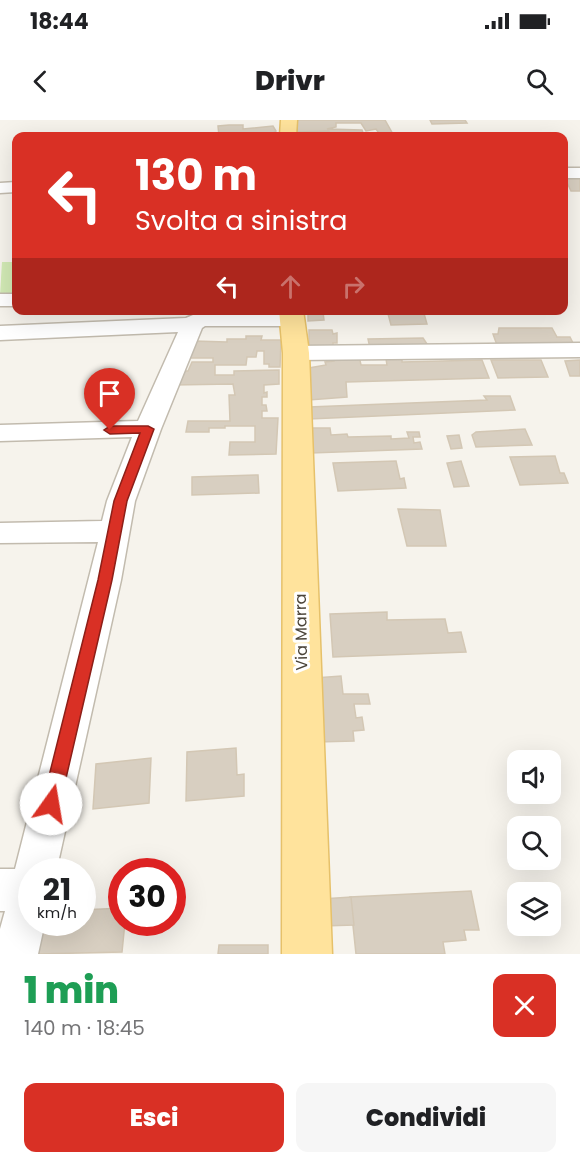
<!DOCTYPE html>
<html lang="it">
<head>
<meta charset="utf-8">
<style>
	:root { --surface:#fff; --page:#f6f6f6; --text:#202124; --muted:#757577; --accent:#d93025 }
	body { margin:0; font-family:Poppins,sans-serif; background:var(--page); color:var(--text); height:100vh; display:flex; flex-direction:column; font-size:22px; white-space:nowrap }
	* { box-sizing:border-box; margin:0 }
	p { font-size:20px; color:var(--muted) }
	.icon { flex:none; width:33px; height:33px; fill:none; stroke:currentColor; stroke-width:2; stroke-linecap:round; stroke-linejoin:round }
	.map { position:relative; height:834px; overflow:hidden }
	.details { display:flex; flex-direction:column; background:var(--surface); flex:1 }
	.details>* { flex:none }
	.top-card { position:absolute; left:12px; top:12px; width:556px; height:183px; border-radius:12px; box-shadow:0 6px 24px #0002; background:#d93025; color:#fff; overflow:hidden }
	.tools { position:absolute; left:507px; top:630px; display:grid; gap:12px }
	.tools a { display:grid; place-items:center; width:54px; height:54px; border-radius:12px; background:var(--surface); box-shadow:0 6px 24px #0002; font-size:30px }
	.speed { position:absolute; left:18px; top:738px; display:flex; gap:12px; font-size:30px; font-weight:700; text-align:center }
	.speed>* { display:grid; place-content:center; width:78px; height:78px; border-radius:50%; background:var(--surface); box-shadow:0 6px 24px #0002; line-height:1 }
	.speed small { font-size:15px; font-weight:400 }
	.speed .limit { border:9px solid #d22; background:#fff; color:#111 }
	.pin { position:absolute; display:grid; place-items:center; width:51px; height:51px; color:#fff; margin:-62px -26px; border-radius:50% 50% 50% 0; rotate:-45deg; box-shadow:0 0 6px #0007 }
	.pin .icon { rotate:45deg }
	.me { position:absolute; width:66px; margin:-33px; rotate:13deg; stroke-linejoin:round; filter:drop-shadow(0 0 4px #0008) }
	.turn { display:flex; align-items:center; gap:21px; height:126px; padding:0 24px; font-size:27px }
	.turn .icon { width:78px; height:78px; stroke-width:2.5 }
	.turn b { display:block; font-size:42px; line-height:51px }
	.lanes { display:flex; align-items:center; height:57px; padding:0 24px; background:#0003; justify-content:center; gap:30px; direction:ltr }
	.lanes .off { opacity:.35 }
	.round { display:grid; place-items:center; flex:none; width:63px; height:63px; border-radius:12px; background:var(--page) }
	.overview { display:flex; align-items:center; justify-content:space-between; height:102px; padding:0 24px }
	h1 { font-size:36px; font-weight:800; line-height:45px; color:#1e9e55 }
	.action { display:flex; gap:12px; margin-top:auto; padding:12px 24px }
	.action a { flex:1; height:69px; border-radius:12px; background:var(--accent); color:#fff; font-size:24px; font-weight:800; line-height:69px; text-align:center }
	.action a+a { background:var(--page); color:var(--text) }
	.status { display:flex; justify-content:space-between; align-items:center; height:42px; padding:0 30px; background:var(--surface); direction:ltr }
	.status svg { height:16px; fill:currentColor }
	header { display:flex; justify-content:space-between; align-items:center; height:78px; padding:0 24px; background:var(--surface); font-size:27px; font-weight:800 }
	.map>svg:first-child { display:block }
	.green { fill:#d2eab5 }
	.building { fill:#d8cfc1; stroke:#d3c7b4; stroke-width:1.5 }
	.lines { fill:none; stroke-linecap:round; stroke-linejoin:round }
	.minor-casing { stroke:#c2bbae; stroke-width:3 }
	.major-casing { stroke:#e6c16a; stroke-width:3 }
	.minor { fill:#fff; fill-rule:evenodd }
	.major { fill:#ffe39c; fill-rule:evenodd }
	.route { fill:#d93025; stroke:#8d1f18; stroke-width:1.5 }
	.labels { text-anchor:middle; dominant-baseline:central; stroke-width:6; stroke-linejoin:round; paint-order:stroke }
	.street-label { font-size:16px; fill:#4b4439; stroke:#fff }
</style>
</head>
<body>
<div class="status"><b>18:44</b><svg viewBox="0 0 49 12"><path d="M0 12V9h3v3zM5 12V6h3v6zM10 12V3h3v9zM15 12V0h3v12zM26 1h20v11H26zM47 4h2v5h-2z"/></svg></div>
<header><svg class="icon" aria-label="back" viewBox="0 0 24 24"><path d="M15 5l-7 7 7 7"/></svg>Drivr<svg class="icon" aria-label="search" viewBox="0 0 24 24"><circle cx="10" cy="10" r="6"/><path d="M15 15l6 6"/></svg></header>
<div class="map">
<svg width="580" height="834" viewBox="0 0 580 834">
	<rect width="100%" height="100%" fill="#f6f3ec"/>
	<!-- green -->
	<path class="green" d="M 2,142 L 16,142 L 16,175 L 0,175 Z"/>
	<!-- building -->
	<g class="building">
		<path d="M 296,0 L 385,0 L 394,16 L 381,16 L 376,9 L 366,11 L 361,3 L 336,3 L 336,7 L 327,9 L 362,10 L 364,16 L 331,16 L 329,11 L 297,12 Z"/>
		<path d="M 430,0 L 465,0 L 467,3 L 432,4 Z"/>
		<path d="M 229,5 L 243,5 L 243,9 L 273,6 L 276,11 L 273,13 L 242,14 L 243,16 L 219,16 L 218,6 Z"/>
		<path d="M 564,56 L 580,56 L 580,71 L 571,71 Z"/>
		<path d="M 308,190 L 331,190 L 332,192 L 323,192 L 324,200 L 308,201 Z"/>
		<path d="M 387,190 L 423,190 L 427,204 L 391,205 Z"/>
		<path d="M 499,208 L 552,208 L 557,217 L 570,217 L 575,227 L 498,228 L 493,214 L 498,214 Z"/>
		<path d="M 309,210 L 332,210 L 333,214 L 337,213 L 337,223 L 333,223 L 333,228 L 309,229 Z"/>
		<path d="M 246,216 L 262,216 L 261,220 L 281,220 L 280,247 L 269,247 L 269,244 L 264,244 L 264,231 L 257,231 L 256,237 L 247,237 L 246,245 L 215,245 L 215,255 L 234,255 L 234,251 L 279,250 L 279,264 L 264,265 L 264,273 L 267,272 L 267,277 L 262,277 L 262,285 L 266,285 L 267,291 L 262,291 L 262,298 L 278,298 L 276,334 L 229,335 L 230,322 L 255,322 L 255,306 L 225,306 L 225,308 L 209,308 L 209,312 L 186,312 L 188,301 L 230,301 L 229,275 L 235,275 L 233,264 L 174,265 L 181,251 L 188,251 L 192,242 L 213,242 L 213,238 L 187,238 L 195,221 L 227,222 L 227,219 L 246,219 Z"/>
		<path d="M 423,218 L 429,227 L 370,228 L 368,219 Z"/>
		<path d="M 333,234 L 359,236 L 361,245 L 387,245 L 386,239 L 402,239 L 402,242 L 482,240 L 489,258 L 346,262 L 347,277 L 309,280 L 309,248 L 326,245 L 325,242 L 334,241 Z"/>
		<path d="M 491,240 L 541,240 L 548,257 L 498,258 Z"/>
		<path d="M 580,240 L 580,256 L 570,256 L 565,241 Z"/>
		<path d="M 484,276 L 510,276 L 515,290 L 309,299 L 309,287 L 487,280 Z"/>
		<path d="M 309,308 L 330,308 L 331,315 L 347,314 L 348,317 L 391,316 L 391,319 L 409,318 L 407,312 L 419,312 L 420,317 L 413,317 L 414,323 L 420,322 L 422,329 L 311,333 Z"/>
		<path d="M 525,309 L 532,325 L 476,327 L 472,315 L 476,312 Z"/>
		<path d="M 459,315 L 462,328 L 451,329 L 447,316 Z"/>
		<path d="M 555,336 L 560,353 L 564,353 L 568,363 L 520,365 L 510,337 Z"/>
		<path d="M 396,341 L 400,359 L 404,358 L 406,368 L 338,371 L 333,343 Z"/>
		<path d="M 461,341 L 469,366 L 454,367 L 447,343 Z"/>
		<path d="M 258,355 L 259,373 L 192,375 L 192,357 Z"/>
		<path d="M 398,389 L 440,390 L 446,426 L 407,426 Z"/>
		<path d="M 387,492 L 387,500 L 445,499 L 448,513 L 461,512 L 466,532 L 333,537 L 330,494 Z"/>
		<path d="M 341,556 L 343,574 L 368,574 L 370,584 L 354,584 L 356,598 L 362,597 L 364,610 L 353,611 L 354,621 L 317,622 L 315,558 Z"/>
		<path d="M 236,628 L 237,655 L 244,654 L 244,676 L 186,681 L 187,632 Z"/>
		<path d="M 151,638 L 149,683 L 93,689 L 96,644 Z"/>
		<path d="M 471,771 L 479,810 L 464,810 L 466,820 L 443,822 L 445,834 L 356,834 L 350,777 Z"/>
		<path d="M 351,777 L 354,805 L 323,806 L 322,779 Z"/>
		<path d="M 122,788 L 122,802 L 125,802 L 122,832 L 37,834 L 42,802 L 82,802 L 82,790 Z"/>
		<path d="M 219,825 L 268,825 L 268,834 L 218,834 Z"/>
	</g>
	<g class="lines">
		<!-- minor casing -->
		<g class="minor-casing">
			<g id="minor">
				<rect x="564" y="48" width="16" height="10"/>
				<path d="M 16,62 L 16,72 L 0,73 L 0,63 Z"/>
				<rect x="0" y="174" width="16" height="12"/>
				<path d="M 200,192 L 291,192 L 299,194 L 302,199 L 299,204 L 291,206 L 205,206 L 202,208 L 161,309 L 135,381 L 121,460 L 56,752 L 32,752 L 32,802 L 45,802 L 38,834 L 0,834 L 0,809 L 5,791 L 0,791 L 0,749 L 15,749 L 98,422 L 0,423 L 0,403 L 102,401 L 107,381 L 132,317 L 0,321 L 0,305 L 138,301 L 178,212 L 0,220 L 0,206 L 186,198 Z"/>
				<path d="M 580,223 L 580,237 L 296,240 L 288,238 L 284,233 L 288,228 L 296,226 Z"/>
			</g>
		</g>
		<!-- major casing -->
		<g class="major-casing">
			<g id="major">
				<path d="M 281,0 L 297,0 L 296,16 L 280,16 Z"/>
				<path d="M 279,190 L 303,190 L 309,233 L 332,834 L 282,834 L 283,233 Z"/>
			</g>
		</g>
		<!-- minor -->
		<use href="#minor" class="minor"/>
		<!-- major -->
		<use href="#major" class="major"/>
	</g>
	<!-- route -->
	<path class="route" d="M 148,306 L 154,309 L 127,381 L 112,460 L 60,684 L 58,690 L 51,692 L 45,690 L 42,684 L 98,460 L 114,381 L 140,313 L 110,314 L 104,310 L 110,306 Z"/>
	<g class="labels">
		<!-- street labels -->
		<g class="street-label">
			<text transform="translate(301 512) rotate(-91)">Via Marra</text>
		</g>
	</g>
</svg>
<div class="tools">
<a><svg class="icon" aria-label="sound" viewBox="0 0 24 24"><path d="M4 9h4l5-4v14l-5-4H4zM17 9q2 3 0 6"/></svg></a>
<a><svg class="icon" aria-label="search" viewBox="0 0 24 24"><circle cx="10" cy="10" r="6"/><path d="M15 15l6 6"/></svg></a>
<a><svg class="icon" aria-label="layers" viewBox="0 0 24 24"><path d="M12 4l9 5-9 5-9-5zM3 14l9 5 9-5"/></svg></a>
</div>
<div class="speed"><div>21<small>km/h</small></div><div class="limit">30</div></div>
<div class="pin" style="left:110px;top:310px;background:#d93025"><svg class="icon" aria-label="arrive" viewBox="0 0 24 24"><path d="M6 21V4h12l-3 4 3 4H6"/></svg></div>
<svg class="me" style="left:51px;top:684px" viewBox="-20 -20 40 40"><circle r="19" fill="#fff"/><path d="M0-13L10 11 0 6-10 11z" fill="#d93025"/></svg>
<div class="top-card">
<div class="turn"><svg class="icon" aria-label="left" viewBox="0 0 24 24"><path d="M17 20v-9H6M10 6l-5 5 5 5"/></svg><div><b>130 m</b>Svolta a sinistra</div></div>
<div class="lanes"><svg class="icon" aria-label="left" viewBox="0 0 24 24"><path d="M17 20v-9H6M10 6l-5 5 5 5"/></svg><svg class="icon off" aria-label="ahead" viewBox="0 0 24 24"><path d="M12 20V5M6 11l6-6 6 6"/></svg><svg class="icon off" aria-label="right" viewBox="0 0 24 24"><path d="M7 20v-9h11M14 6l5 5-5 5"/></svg></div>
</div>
</div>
<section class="details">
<div class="overview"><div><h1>1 min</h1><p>140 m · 18:45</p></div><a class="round" style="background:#d93025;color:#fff"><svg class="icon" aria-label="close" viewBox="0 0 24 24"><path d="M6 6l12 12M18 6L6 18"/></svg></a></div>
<div class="action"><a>Esci</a><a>Condividi</a></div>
</section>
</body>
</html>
